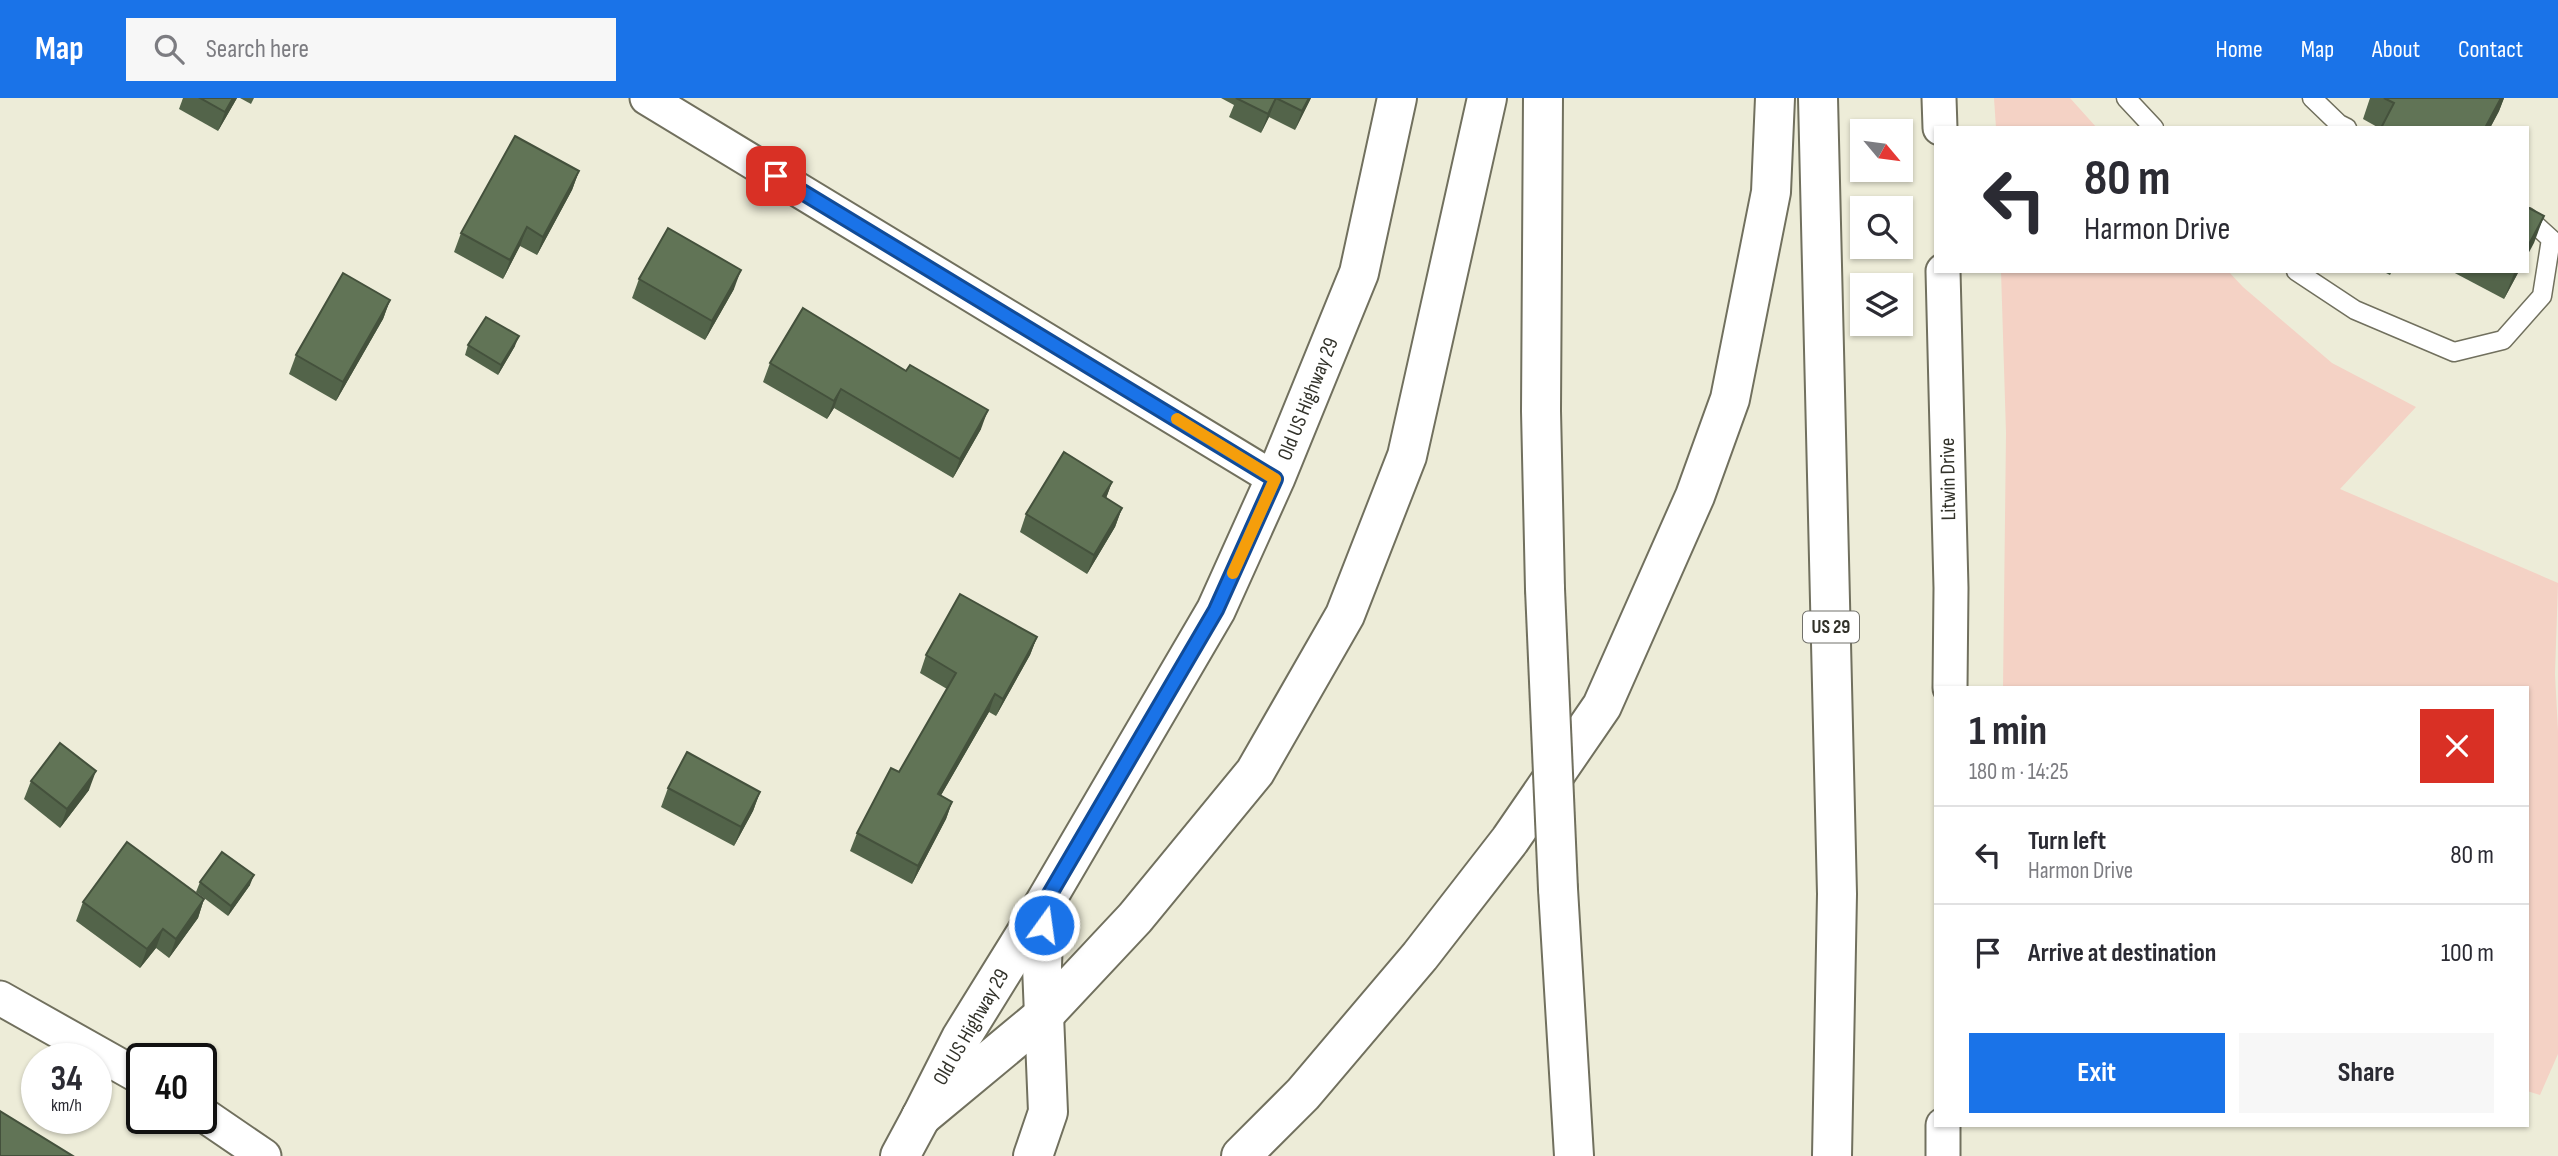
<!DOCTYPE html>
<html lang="en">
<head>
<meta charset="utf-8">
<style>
	:root { --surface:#fff; --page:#f7f7f7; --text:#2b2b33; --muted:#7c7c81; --line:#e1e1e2; --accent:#1a73e8 }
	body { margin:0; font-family:"Sofia Sans Condensed",sans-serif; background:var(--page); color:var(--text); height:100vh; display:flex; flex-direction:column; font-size:26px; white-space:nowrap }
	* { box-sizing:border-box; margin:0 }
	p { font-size:23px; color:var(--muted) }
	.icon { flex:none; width:38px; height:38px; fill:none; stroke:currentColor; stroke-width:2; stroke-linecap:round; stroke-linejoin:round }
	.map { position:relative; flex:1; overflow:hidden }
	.side { position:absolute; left:1934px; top:588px; width:595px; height:441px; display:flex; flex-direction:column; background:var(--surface); border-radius:0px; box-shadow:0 2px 5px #0004 }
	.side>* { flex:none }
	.top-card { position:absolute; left:1934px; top:28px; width:595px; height:147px; border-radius:0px; box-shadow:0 2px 5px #0004; background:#fff; color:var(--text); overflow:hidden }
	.needle { width:46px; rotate:119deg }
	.tools { position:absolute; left:1850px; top:21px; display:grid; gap:14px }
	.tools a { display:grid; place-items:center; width:63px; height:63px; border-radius:0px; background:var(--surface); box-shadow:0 2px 5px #0004; font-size:35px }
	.speed { position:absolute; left:21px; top:945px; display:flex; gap:14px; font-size:35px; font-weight:700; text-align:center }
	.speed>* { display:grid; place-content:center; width:91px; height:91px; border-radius:50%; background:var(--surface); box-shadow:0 2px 5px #0004; line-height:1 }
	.speed small { font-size:18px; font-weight:400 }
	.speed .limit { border:4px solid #111; border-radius:10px; background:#fff; color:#111 }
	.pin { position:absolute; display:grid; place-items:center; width:60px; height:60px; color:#fff; margin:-30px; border-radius:14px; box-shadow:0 4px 10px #0006 }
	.me { position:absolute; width:77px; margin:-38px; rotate:14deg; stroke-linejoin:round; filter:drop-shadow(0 0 5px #0008) }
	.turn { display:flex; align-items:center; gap:24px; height:147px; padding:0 35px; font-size:32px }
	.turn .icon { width:91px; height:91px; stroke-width:2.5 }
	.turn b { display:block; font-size:49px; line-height:60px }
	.round { display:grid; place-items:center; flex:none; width:74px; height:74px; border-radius:0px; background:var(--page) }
	.head { display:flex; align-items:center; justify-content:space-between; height:119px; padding:0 35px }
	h1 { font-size:42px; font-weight:700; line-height:52px }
	.primary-button { display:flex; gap:14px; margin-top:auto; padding:14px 35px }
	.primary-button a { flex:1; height:80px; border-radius:0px; background:var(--accent); color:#fff; font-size:28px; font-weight:700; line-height:80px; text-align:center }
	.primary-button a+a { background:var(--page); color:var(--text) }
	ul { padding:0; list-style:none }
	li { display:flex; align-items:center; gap:21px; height:98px; padding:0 35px; border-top:2px solid var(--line) }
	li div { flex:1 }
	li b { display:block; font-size:26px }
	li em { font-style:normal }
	header { display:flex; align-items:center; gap:42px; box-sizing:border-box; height:98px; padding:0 35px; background:var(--accent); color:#fff }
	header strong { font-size:33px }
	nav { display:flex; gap:38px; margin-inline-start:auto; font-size:24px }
	.search { width:490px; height:63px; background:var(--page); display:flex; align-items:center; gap:18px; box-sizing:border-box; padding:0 24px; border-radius:0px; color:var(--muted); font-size:26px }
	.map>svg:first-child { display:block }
	.green { fill:#f4d2c5 }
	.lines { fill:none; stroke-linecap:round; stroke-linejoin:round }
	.service-casing { stroke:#71705e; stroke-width:21 }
	.minor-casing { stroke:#71705e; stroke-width:37 }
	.tertiary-casing { stroke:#71705e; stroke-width:42 }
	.secondary-casing { stroke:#71705e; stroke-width:42 }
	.trunk-casing { stroke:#71705e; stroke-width:42 }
	.service { stroke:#fff; stroke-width:18 }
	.minor { stroke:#fff; stroke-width:33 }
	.tertiary { stroke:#fff; stroke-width:38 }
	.secondary { stroke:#fff; stroke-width:38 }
	.trunk { stroke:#fff; stroke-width:38 }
	.trunk-bridge-casing { stroke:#71705e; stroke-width:42; stroke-linecap:butt }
	.trunk-bridge { stroke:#fff; stroke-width:38 }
	.wall { fill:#53644a }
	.shaded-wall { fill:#44513c }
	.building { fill:#617456; stroke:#44513c; stroke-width:2 }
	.route-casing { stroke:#114b97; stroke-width:18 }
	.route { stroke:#1a73e8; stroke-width:12 }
	.slow { stroke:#f59e0b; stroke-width:12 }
	.labels { text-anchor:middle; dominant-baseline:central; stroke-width:7; stroke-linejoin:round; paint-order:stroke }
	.shield { fill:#fff; stroke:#70706a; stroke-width:2 }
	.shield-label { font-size:19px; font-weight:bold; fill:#32322a }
	.street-label { font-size:21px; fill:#32322a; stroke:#fff }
</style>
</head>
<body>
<header>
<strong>Map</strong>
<div class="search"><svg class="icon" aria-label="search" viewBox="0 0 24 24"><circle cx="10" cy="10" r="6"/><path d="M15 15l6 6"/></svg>Search here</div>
<nav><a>Home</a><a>Map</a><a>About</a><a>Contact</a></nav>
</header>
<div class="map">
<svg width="2558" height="1058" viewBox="0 0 2558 1058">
	<rect width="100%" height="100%" fill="#edecd8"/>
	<!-- green -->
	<g class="green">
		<path d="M 1994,0 L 2070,0 L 2097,30 L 1996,30 Z"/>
		<path d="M 2001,173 L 2228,173 L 2243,189 L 2332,265 L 2416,309 L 2340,391 L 2558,485 L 2555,576 L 2558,633 L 2558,956 L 2540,997 L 2527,993 L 2527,590 L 2003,590 L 2006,335 Z"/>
	</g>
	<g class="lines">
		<!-- service casing -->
		<g class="service-casing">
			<g id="service">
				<path d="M 2126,0 L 2154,30"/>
				<path d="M 2312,0 L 2339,26 L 2347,30"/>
				<path d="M 2296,173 L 2355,212 L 2454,254 L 2503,242 L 2542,198 L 2551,141 L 2527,119"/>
			</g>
		</g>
		<!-- minor casing -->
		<g class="minor-casing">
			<g id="minor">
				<path d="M 647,0 L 1275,381"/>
				<path d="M 1939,0 L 1940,30"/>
				<path d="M 1943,173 L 1951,490 L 1950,590"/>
				<path d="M 0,900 L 142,980"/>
				<path d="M 201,1015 L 264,1058"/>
				<path d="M 1943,1058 L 1943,1027"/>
			</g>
		</g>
		<!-- tertiary casing -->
		<g class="tertiary-casing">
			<g id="tertiary">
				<path d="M 921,1019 L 961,940 L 1044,806 L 1216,512 L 1275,381 L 1359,175 L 1397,0"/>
				<path d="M 1033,1058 L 1048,1014 L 1042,868 L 1044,808"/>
			</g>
		</g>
		<!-- secondary casing -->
		<g class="secondary-casing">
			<path id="secondary" d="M 900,1058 L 921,1019"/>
		</g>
		<!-- trunk casing -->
		<g class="trunk-casing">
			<g id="trunk">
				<path d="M 1543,0 L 1541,313 L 1545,491"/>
				<path d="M 1818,0 L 1837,796 L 1832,1058"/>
				<path d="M 1558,791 L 1574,1058"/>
				<path d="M 921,1019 L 1045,916 L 1135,820 L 1255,674 L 1345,517 L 1407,358 L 1487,0"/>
				<path d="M 1241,1058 L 1303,996 L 1420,858 L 1510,742 L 1602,608 L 1695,398 L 1730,301 L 1771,94 L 1775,0"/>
			</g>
		</g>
		<!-- service -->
		<use href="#service" class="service"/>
		<!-- minor -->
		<use href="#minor" class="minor"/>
		<!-- tertiary -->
		<use href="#tertiary" class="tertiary"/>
		<!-- secondary -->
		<use href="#secondary" class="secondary"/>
		<!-- trunk -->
		<use href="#trunk" class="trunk"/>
		<!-- trunk-bridge casing -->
		<g class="trunk-bridge-casing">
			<path id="trunk-bridge" d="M 1545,491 L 1558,791"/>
		</g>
		<!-- trunk-bridge -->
		<use href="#trunk-bridge" class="trunk-bridge"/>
	</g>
	<!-- wall -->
	<g class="wall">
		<path d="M 183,0 L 237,0 L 218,33 L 179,11 Z"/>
		<path d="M 240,0 L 254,0 L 251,6 Z"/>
		<path d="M 1221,0 L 1311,0 L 1295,32 L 1269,19 L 1261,35 L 1229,19 L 1234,7 Z"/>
		<path d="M 2370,0 L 2504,0 L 2499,13 L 2490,30 L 2379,30 L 2363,21 Z"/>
		<path d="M 579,73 L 572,92 L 537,157 L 520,148 L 503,181 L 454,154 L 461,135 Z"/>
		<path d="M 2382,173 L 2392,173 L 2390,177 Z"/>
		<path d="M 2451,173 L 2519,173 L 2504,201 Z"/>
		<path d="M 639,181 L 734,191 L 705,242 L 632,200 Z"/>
		<path d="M 390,202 L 383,221 L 336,303 L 289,276 L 296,257 Z"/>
		<path d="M 468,247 L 515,248 L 498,277 L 465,257 Z"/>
		<path d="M 770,265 L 981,331 L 953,380 L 834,310 L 827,321 L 763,284 Z"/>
		<path d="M 1112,384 L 1106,400 L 1122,410 L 1115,429 L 1087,476 L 1020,434 L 1026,416 Z"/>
		<path d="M 1037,539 L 1030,557 L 996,618 L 989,614 L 941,697 L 952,704 L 946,721 L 912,786 L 850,753 L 857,735 L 899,674 L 947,591 L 920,575 L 926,557 Z"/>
		<path d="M 31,683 L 89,692 L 60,730 L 24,701 Z"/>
		<path d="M 668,690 L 760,694 L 753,713 L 734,748 L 661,709 Z"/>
		<path d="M 200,784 L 250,787 L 228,818 L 196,794 Z"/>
		<path d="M 204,801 L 198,820 L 169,860 L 156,850 L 140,870 L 76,823 L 83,804 Z"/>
	</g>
	<!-- shaded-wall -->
	<g class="shaded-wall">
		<path d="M 233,0 L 237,0 L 218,33 L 225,14 Z"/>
		<path d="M 1276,0 L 1269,19 L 1261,35 L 1268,16 Z"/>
		<path d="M 1309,0 L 1311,0 L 1295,32 L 1302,13 Z"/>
		<path d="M 2501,0 L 2504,0 L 2499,13 L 2490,30 L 2485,30 Z"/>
		<path d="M 579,73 L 572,92 L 537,157 L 543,139 Z"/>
		<path d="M 2544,118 L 2534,145 L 2527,158 L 2527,150 Z"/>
		<path d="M 527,129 L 520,148 L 503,181 L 510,162 Z"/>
		<path d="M 741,172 L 734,191 L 705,242 L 712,223 Z"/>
		<path d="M 2515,173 L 2519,173 L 2504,201 Z"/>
		<path d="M 390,202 L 383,221 L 336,303 L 343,284 Z"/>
		<path d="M 519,238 L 515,248 L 498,277 L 501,267 Z"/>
		<path d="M 841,291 L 834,310 L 827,321 L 834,303 Z"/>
		<path d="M 988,312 L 981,331 L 953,380 L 960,361 Z"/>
		<path d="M 1112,384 L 1105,403 L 1103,398 Z"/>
		<path d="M 1122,410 L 1115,429 L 1087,476 L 1094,457 Z"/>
		<path d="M 1037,539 L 1030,557 L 996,618 L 1003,601 Z"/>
		<path d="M 995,596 L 989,614 L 932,713 L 938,696 Z"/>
		<path d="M 96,673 L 89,692 L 60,730 L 67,711 Z"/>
		<path d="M 760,694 L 753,713 L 734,748 L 741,729 Z"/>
		<path d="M 952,704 L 946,721 L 912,786 L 918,768 Z"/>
		<path d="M 254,777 L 250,787 L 228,818 L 231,808 Z"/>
		<path d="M 204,801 L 198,820 L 169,860 L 176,841 Z"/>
		<path d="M 163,831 L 156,850 L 140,870 L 147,851 Z"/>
	</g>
	<!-- building -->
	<g class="building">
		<path d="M 200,0 L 233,0 L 225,14 Z"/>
		<path d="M 1236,0 L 1276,0 L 1268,16 Z"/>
		<path d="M 1276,0 L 1309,0 L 1302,13 Z"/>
		<path d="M 2384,0 L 2501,0 L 2485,30 L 2381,30 L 2394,5 Z"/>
		<path d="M 515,38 L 579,73 L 543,139 L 527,129 L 510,162 L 461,135 Z"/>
		<path d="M 2527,109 L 2544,118 L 2527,150 Z"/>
		<path d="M 668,130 L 741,172 L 712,223 L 639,181 Z"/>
		<path d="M 343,175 L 390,202 L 343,284 L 296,257 Z"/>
		<path d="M 803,210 L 906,273 L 910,267 L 988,312 L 960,361 L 841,291 L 834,303 L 770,265 Z"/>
		<path d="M 486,219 L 519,238 L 501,267 L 468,247 Z"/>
		<path d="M 1064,354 L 1112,384 L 1103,398 L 1122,410 L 1094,457 L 1026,416 Z"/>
		<path d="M 960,496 L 1037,539 L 1003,601 L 995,596 L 938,696 L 952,704 L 918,768 L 857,735 L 891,670 L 899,674 L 956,575 L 926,557 Z"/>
		<path d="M 60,645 L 96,673 L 67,711 L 31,683 Z"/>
		<path d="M 687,654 L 760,694 L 741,729 L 668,690 Z"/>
		<path d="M 127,744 L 204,801 L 176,841 L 163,831 L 147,851 L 83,804 Z"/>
		<path d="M 222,754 L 254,777 L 231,808 L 200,784 Z"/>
		<path d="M 0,1013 L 73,1058 L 0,1058 Z"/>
	</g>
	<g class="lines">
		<!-- route casing -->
		<g class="route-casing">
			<path id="route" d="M 776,78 L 1275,381 L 1216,512 L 1044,806 L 1044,827"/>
		</g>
		<!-- route -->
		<use href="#route" class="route"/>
		<!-- slow -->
		<path class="slow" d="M 1177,321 L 1275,381 L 1233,475"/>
	</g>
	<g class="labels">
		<!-- shield labels -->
		<rect class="shield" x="1803" y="513.5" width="56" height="31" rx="5"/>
		<g class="shield-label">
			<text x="1831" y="529">US 29</text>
		</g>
		<!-- street labels -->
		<g class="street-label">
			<text transform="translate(1308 301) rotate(-68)">Old US Highway 29</text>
			<text transform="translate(1948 381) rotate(-91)">Litwin Drive</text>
			<text transform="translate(971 929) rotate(-60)">Old US Highway 29</text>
		</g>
	</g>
</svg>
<div class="tools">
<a><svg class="needle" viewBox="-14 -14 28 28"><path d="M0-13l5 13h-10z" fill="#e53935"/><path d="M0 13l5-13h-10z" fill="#7c7c81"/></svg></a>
<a><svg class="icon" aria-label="search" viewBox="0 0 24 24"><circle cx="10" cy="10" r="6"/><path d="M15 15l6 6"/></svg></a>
<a><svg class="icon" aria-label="layers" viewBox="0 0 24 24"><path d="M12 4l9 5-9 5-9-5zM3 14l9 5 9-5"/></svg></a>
</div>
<div class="speed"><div>34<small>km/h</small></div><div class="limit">40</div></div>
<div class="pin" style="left:776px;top:78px;background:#d93025"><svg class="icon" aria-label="arrive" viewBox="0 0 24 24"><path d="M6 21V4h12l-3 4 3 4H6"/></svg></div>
<svg class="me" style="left:1044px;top:827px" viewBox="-20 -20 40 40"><circle r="17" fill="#1a73e8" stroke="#fff" stroke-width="3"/><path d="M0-11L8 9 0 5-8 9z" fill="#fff"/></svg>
<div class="top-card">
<div class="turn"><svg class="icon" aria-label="left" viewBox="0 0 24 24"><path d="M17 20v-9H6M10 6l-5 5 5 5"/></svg><div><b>80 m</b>Harmon Drive</div></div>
</div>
<section class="side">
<div class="head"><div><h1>1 min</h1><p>180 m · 14:25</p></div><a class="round" style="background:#d93025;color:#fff"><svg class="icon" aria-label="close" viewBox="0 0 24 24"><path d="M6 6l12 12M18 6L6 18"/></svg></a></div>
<ul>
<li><svg class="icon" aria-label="left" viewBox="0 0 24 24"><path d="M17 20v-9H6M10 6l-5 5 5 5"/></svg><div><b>Turn left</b><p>Harmon Drive</p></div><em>80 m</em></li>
<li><svg class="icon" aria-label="arrive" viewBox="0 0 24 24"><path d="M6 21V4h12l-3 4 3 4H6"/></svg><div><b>Arrive at destination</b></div><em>100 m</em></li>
</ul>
<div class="primary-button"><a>Exit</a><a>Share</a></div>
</section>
</div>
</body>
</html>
